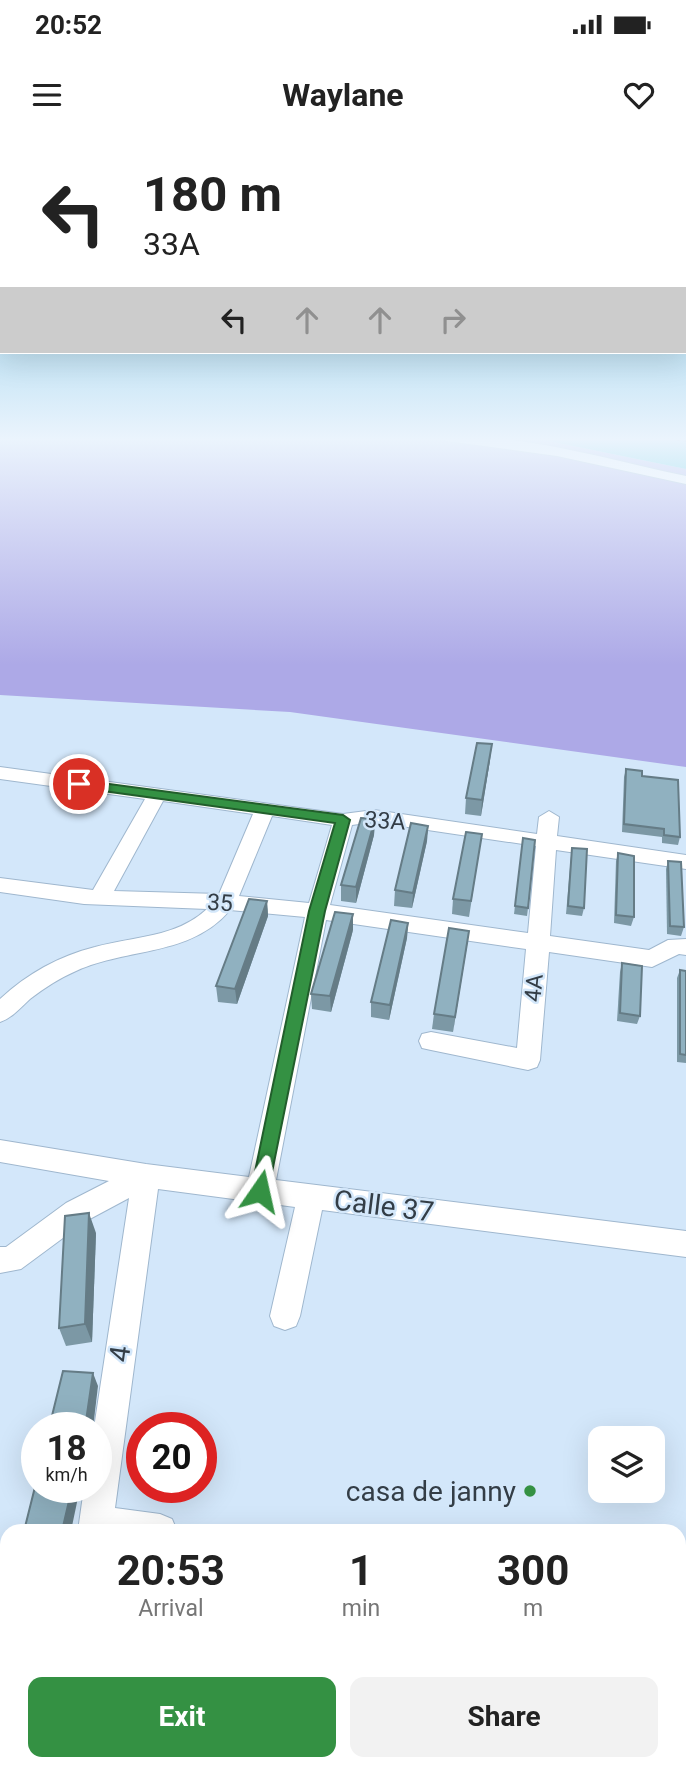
<!DOCTYPE html>
<html lang="en">
<head>
<meta charset="utf-8">
<style>
	:root { --surface:#fff; --page:#f2f2f2; --text:#222; --muted:#767676; --accent:#349143 }
	body { margin:0; font-family:Roboto,sans-serif; background:var(--page); color:var(--text); height:100vh; display:flex; flex-direction:column; font-size:26px; white-space:nowrap }
	* { box-sizing:border-box; margin:0 }
	p { font-size:23px; color:var(--muted) }
	.icon { flex:none; width:38px; height:38px; fill:none; stroke:currentColor; stroke-width:2; stroke-linecap:round; stroke-linejoin:round }
	.map { position:relative; flex:1; overflow:hidden }
	.details { position:absolute; left:0px; top:1384px; width:686px; height:247px; display:flex; flex-direction:column; background:var(--surface); border-radius:21px 21px 0 0; box-shadow:0 7px 28px #0002 }
	.details>* { flex:none }
	.top-card { position:absolute; left:0px; top:0px; width:686px; height:214px; box-shadow:0 7px 28px #0002; background:#fff; color:var(--text); overflow:hidden }
	.fabs { position:absolute; left:588px; top:1286px; display:grid; gap:14px }
	.fabs a { display:grid; place-items:center; width:77px; height:77px; border-radius:14px; background:var(--surface); box-shadow:0 7px 28px #0002; font-size:35px }
	.speed { position:absolute; left:21px; top:1272px; display:flex; gap:14px; font-size:35px; font-weight:700; text-align:center }
	.speed>* { display:grid; place-content:center; width:91px; height:91px; border-radius:50%; background:var(--surface); box-shadow:0 7px 28px #0002; line-height:1 }
	.speed small { font-size:18px; font-weight:400 }
	.speed .limit { border:10px solid #d22; background:#fff; color:#111 }
	.pin { position:absolute; display:grid; place-items:center; width:60px; height:60px; color:#fff; margin:-30px; border:4px solid #fff; border-radius:50%; box-shadow:0 2px 7px #0007 }
	.me { position:absolute; width:77px; margin:-38px; rotate:11deg; stroke-linejoin:round; filter:drop-shadow(0 0 5px #0008) }
	.turn { display:flex; align-items:center; gap:24px; height:147px; padding:0 28px; font-size:32px }
	.turn .icon { width:91px; height:91px; stroke-width:2.5 }
	.turn b { display:block; font-size:49px; line-height:60px }
	.lanes { display:flex; align-items:center; height:66px; padding:0 28px; background:#0003; justify-content:center; gap:35px; direction:ltr }
	.lanes .off { opacity:.35 }
	.eta { display:flex; justify-content:space-evenly; align-items:center; height:119px; text-align:center }
	.eta b { font-size:42px; font-weight:700; line-height:49px }
	.action { display:flex; gap:14px; margin-top:auto; padding:14px 28px }
	.action a { flex:1; height:80px; border-radius:14px; background:var(--accent); color:#fff; font-size:28px; font-weight:700; line-height:80px; text-align:center }
	.action a+a { background:var(--page); color:var(--text) }
	.status { display:flex; justify-content:space-between; align-items:center; height:49px; padding:0 35px; background:var(--surface); direction:ltr }
	.status svg { height:19px; fill:currentColor }
	header { display:flex; justify-content:space-between; align-items:center; height:91px; padding:0 28px; background:var(--surface); font-size:32px; font-weight:700 }
	.map>svg:first-child { display:block }
	.green { fill:#ada9e7 }
	.water { fill:#3cc7d7 }
	.lines { fill:none; stroke-linecap:round; stroke-linejoin:round }
	.ferry { stroke:#193033; stroke-width:2; stroke-dasharray:5 4.5; stroke-linecap:butt }
	.minor-casing { stroke:#9fb7ce; stroke-width:2 }
	.minor { fill:#fff; fill-rule:evenodd }
	.wall { fill:#7c98a5 }
	.shaded-wall { fill:#657c86 }
	.building { fill:#90b1c0; stroke:#657c86; stroke-width:2 }
	.route { fill:#349143; stroke:#225e2c; stroke-width:2 }
	.poi-dot { fill:#349143; stroke:#d3e7fa; stroke-width:2.5 }
	.labels { text-anchor:middle; dominant-baseline:central; stroke-width:5; stroke-linejoin:round; paint-order:stroke }
	.street-label { font-size:23px; fill:#333d46; stroke:#d3e7fa }
	.near-street-label { font-size:28px; fill:#333d46; stroke:#d3e7fa }
	.near-poi-label { font-size:28px; fill:#333d46; stroke:#d3e7fa; text-anchor:end }
</style>
</head>
<body>
<div class="status"><b>20:52</b><svg viewBox="0 0 49 12"><path d="M0 12V9h3v3zM5 12V6h3v6zM10 12V3h3v9zM15 12V0h3v12zM26 1h20v11H26zM47 4h2v5h-2z"/></svg></div>
<header><svg class="icon" aria-label="menu" viewBox="0 0 24 24"><path d="M4 6h16M4 12h16M4 18h16"/></svg>Waylane<svg class="icon" aria-label="heart" viewBox="0 0 24 24"><path d="M12 20l-8-8c-3-5 5-10 8-4 3-6 11-1 8 4z"/></svg></header>
<div class="map">
<svg width="686" height="1630" viewBox="0 0 686 1630">
	<rect width="100%" height="100%" fill="#d3e7fa"/>
	<!-- green -->
	<path class="green" d="M 0,297 L 529,297 L 686,329 L 686,627 L 290,572 L 0,555 Z"/>
	<!-- water -->
	<path class="water" d="M 529,297 L 686,297 L 686,329 Z"/>
	<g class="lines">
		<!-- ferry -->
		<path class="ferry" d="M 656,297 L 686,301"/>
		<!-- minor casing -->
		<g class="minor-casing">
			<g id="minor">
				<path d="M 441,297 C 519,292 609,320 686,336 L 686,344 L 557,316 L 447,301 Z"/>
				<path d="M 0,627 L 343,674 L 374,670 L 537,694 L 539,677 L 549,671 L 559,677 L 557,696 L 686,715 L 686,729 L 556,710 L 550,796 L 649,810 L 668,800 L 686,799 L 686,815 L 679,814 L 652,827 L 549,812 L 540,920 L 537,927 L 528,930 L 431,910 L 422,908 L 419,901 L 422,894 L 431,892 L 517,908 L 526,809 L 326,780 L 276,1040 L 686,1091 L 686,1117 L 322,1070 L 300,1176 L 296,1186 L 285,1190 L 274,1186 L 270,1176 L 295,1067 L 158,1049 L 115,1368 L 160,1374 L 172,1379 L 177,1391 L 78,1391 L 84,1348 L 96,1348 L 96,1288 L 94,1288 L 129,1058 L 86,1081 L 21,1129 L 0,1133 L 0,1107 L 6,1107 L 66,1063 L 109,1041 L 0,1022 L 0,1000 L 146,1024 L 249,1037 L 305,777 L 230,770 C 190,817 129,807 76,831 C 60,838 44,848 30,859 C 20,868 12,878 0,882 L 0,859 C 27,834 59,816 95,807 C 134,796 176,798 207,769 L 84,764 L 0,752 L 0,738 L 93,750 L 145,659 L 0,639 ZM 163,661 L 253,674 L 219,754 L 114,751 ZM 272,676 L 332,685 L 309,763 L 239,756 ZM 374,682 L 536,706 L 528,793 L 330,765 L 352,685 Z"/>
				<rect x="679" y="1431" width="7" height="36"/>
				<path d="M 30,1624 L 70,1624 L 69,1630 L 29,1630 Z"/>
				<rect x="346" y="1624" width="40" height="6"/>
			</g>
		</g>
		<!-- minor -->
		<use href="#minor" class="minor"/>
	</g>
	<!-- wall -->
	<g class="wall">
		<path d="M 490,620 L 481,676 L 465,674 L 466,658 Z"/>
		<path d="M 626,629 L 642,636 L 680,697 L 678,705 L 662,703 L 662,697 L 622,692 L 624,637 Z"/>
		<path d="M 375,679 L 374,695 L 356,763 L 341,761 L 341,745 Z"/>
		<path d="M 428,686 L 427,701 L 412,768 L 394,766 L 395,750 Z"/>
		<path d="M 482,694 L 469,777 L 452,774 L 453,759 Z"/>
		<path d="M 523,698 L 528,768 L 527,776 L 514,774 Z"/>
		<path d="M 572,708 L 584,768 L 582,776 L 566,774 L 571,716 Z"/>
		<path d="M 618,713 L 634,777 L 631,786 L 614,783 L 616,721 Z"/>
		<path d="M 668,721 L 684,787 L 681,796 L 667,794 L 666,729 Z"/>
		<path d="M 267,761 L 268,776 L 237,864 L 218,862 L 216,846 Z"/>
		<path d="M 408,783 L 407,798 L 389,880 L 371,877 L 371,862 Z"/>
		<path d="M 353,790 L 331,872 L 312,869 L 311,854 Z"/>
		<path d="M 469,791 L 453,892 L 432,889 L 434,874 Z"/>
		<path d="M 622,823 L 640,876 L 637,884 L 617,881 L 620,832 Z"/>
		<path d="M 680,830 L 686,831 L 686,923 L 677,922 L 677,838 Z"/>
		<path d="M 96,1093 L 92,1202 L 66,1206 L 59,1188 Z"/>
	</g>
	<!-- shaded-wall -->
	<g class="shaded-wall">
		<path d="M 492,604 L 490,620 L 481,676 L 482,660 Z"/>
		<path d="M 375,679 L 374,695 L 356,763 L 356,747 Z"/>
		<path d="M 428,686 L 427,701 L 412,768 L 413,753 Z"/>
		<path d="M 267,761 L 268,776 L 237,864 L 235,849 Z"/>
		<path d="M 353,774 L 353,790 L 331,872 L 330,856 Z"/>
		<path d="M 408,783 L 407,798 L 389,880 L 390,865 Z"/>
		<path d="M 469,791 L 467,806 L 453,892 L 455,877 Z"/>
		<path d="M 89,1073 L 96,1093 L 92,1202 L 85,1184 Z"/>
		<path d="M 93,1233 L 98,1246 L 93,1288 L 85,1288 Z"/>
		<path d="M 72,1348 L 80,1348 L 71,1391 L 62,1391 Z"/>
		<path d="M 17,1624 L 27,1624 L 25,1630 L 16,1630 Z"/>
	</g>
	<!-- building -->
	<g class="building">
		<path d="M 477,603 L 492,604 L 482,660 L 466,658 Z"/>
		<path d="M 626,629 L 642,631 L 642,636 L 678,640 L 680,697 L 664,695 L 664,689 L 624,684 Z"/>
		<path d="M 361,678 L 375,679 L 356,747 L 341,745 Z"/>
		<path d="M 411,683 L 428,686 L 413,753 L 395,750 Z"/>
		<path d="M 466,692 L 482,694 L 471,761 L 453,759 Z"/>
		<path d="M 523,698 L 535,700 L 528,768 L 515,766 Z"/>
		<path d="M 572,708 L 587,709 L 584,768 L 568,766 Z"/>
		<path d="M 618,713 L 634,716 L 634,777 L 616,775 Z"/>
		<path d="M 668,721 L 681,722 L 684,787 L 670,786 Z"/>
		<path d="M 249,759 L 267,761 L 235,849 L 216,846 Z"/>
		<path d="M 335,772 L 353,774 L 330,856 L 311,854 Z"/>
		<path d="M 391,780 L 408,783 L 390,865 L 371,862 Z"/>
		<path d="M 449,788 L 469,791 L 455,877 L 434,874 Z"/>
		<path d="M 622,823 L 642,826 L 640,876 L 620,873 Z"/>
		<path d="M 680,830 L 686,831 L 686,915 L 680,914 Z"/>
		<path d="M 89,1073 L 85,1184 L 59,1188 L 65,1076 Z"/>
		<path d="M 63,1231 L 93,1233 L 85,1288 L 49,1288 Z"/>
		<path d="M 37,1339 L 37,1348 L 72,1348 L 62,1391 L 24,1391 Z"/>
		<path d="M 7,1497 L 7,1624 L 17,1624 L 16,1630 L 0,1630 L 0,1524 Z"/>
		<rect x="284" y="1624" width="41" height="6"/>
	</g>
	<!-- sky -->
	<linearGradient id="sky" x2="0" y2="1"><stop stop-color="#63bce1"/><stop offset="0.57" stop-color="#ebf4fd"/><stop offset="1" stop-color="#ebf4fd" stop-opacity="0"/></linearGradient>
	<rect width="686" height="525" fill="url(#sky)"/>
	<!-- route -->
	<path class="route" d="M 79,640 L 343,675 L 350,680 L 325,771 L 267,1057 L 260,1059 L 253,1057 L 251,1051 L 309,771 L 335,683 L 74,647 L 72,644 Z"/>
	<!-- markers -->
	<circle class="poi-dot" cx="530" cy="1351" r="7"/>
	<g class="labels">
		<!-- street labels -->
		<g class="street-label">
			<text transform="translate(385 681) rotate(4)">33A</text>
			<text transform="translate(220 763) rotate(3)">35</text>
			<text transform="translate(534 848) rotate(-85)">4A</text>
		</g>
		<!-- near-street labels -->
		<g class="near-street-label">
			<text transform="translate(384 1066) rotate(7)">Calle 37</text>
			<text transform="translate(120 1214) rotate(-82)">4</text>
		</g>
		<!-- near-poi labels -->
		<g class="near-poi-label">
			<text x="516" y="1351">casa de janny</text>
		</g>
	</g>
</svg>
<div class="fabs">
<a><svg class="icon" aria-label="layers" viewBox="0 0 24 24"><path d="M12 4l9 5-9 5-9-5zM3 14l9 5 9-5"/></svg></a>
</div>
<div class="speed"><div>18<small>km/h</small></div><div class="limit">20</div></div>
<div class="pin" style="left:79px;top:644px;background:#d93025"><svg class="icon" aria-label="arrive" viewBox="0 0 24 24"><path d="M6 21V4h12l-3 4 3 4H6"/></svg></div>
<svg class="me" style="left:260px;top:1051px" viewBox="-20 -20 40 40"><path d="M0-17L14 15 0 8-14 15z" fill="#349143" stroke="#fff" stroke-width="4"/></svg>
<div class="top-card">
<div class="turn"><svg class="icon" aria-label="left" viewBox="0 0 24 24"><path d="M17 20v-9H6M10 6l-5 5 5 5"/></svg><div><b>180 m</b>33A</div></div>
<div class="lanes"><svg class="icon" aria-label="left" viewBox="0 0 24 24"><path d="M17 20v-9H6M10 6l-5 5 5 5"/></svg><svg class="icon off" aria-label="ahead" viewBox="0 0 24 24"><path d="M12 20V5M6 11l6-6 6 6"/></svg><svg class="icon off" aria-label="ahead" viewBox="0 0 24 24"><path d="M12 20V5M6 11l6-6 6 6"/></svg><svg class="icon off" aria-label="right" viewBox="0 0 24 24"><path d="M7 20v-9h11M14 6l5 5-5 5"/></svg></div>
</div>
<section class="details">
<div class="eta">
<div><b>20:53</b><p>Arrival</p></div>
<div><b>1</b><p>min</p></div>
<div><b>300</b><p>m</p></div>
</div>
<div class="action"><a>Exit</a><a>Share</a></div>
</section>
</div>
</body>
</html>
